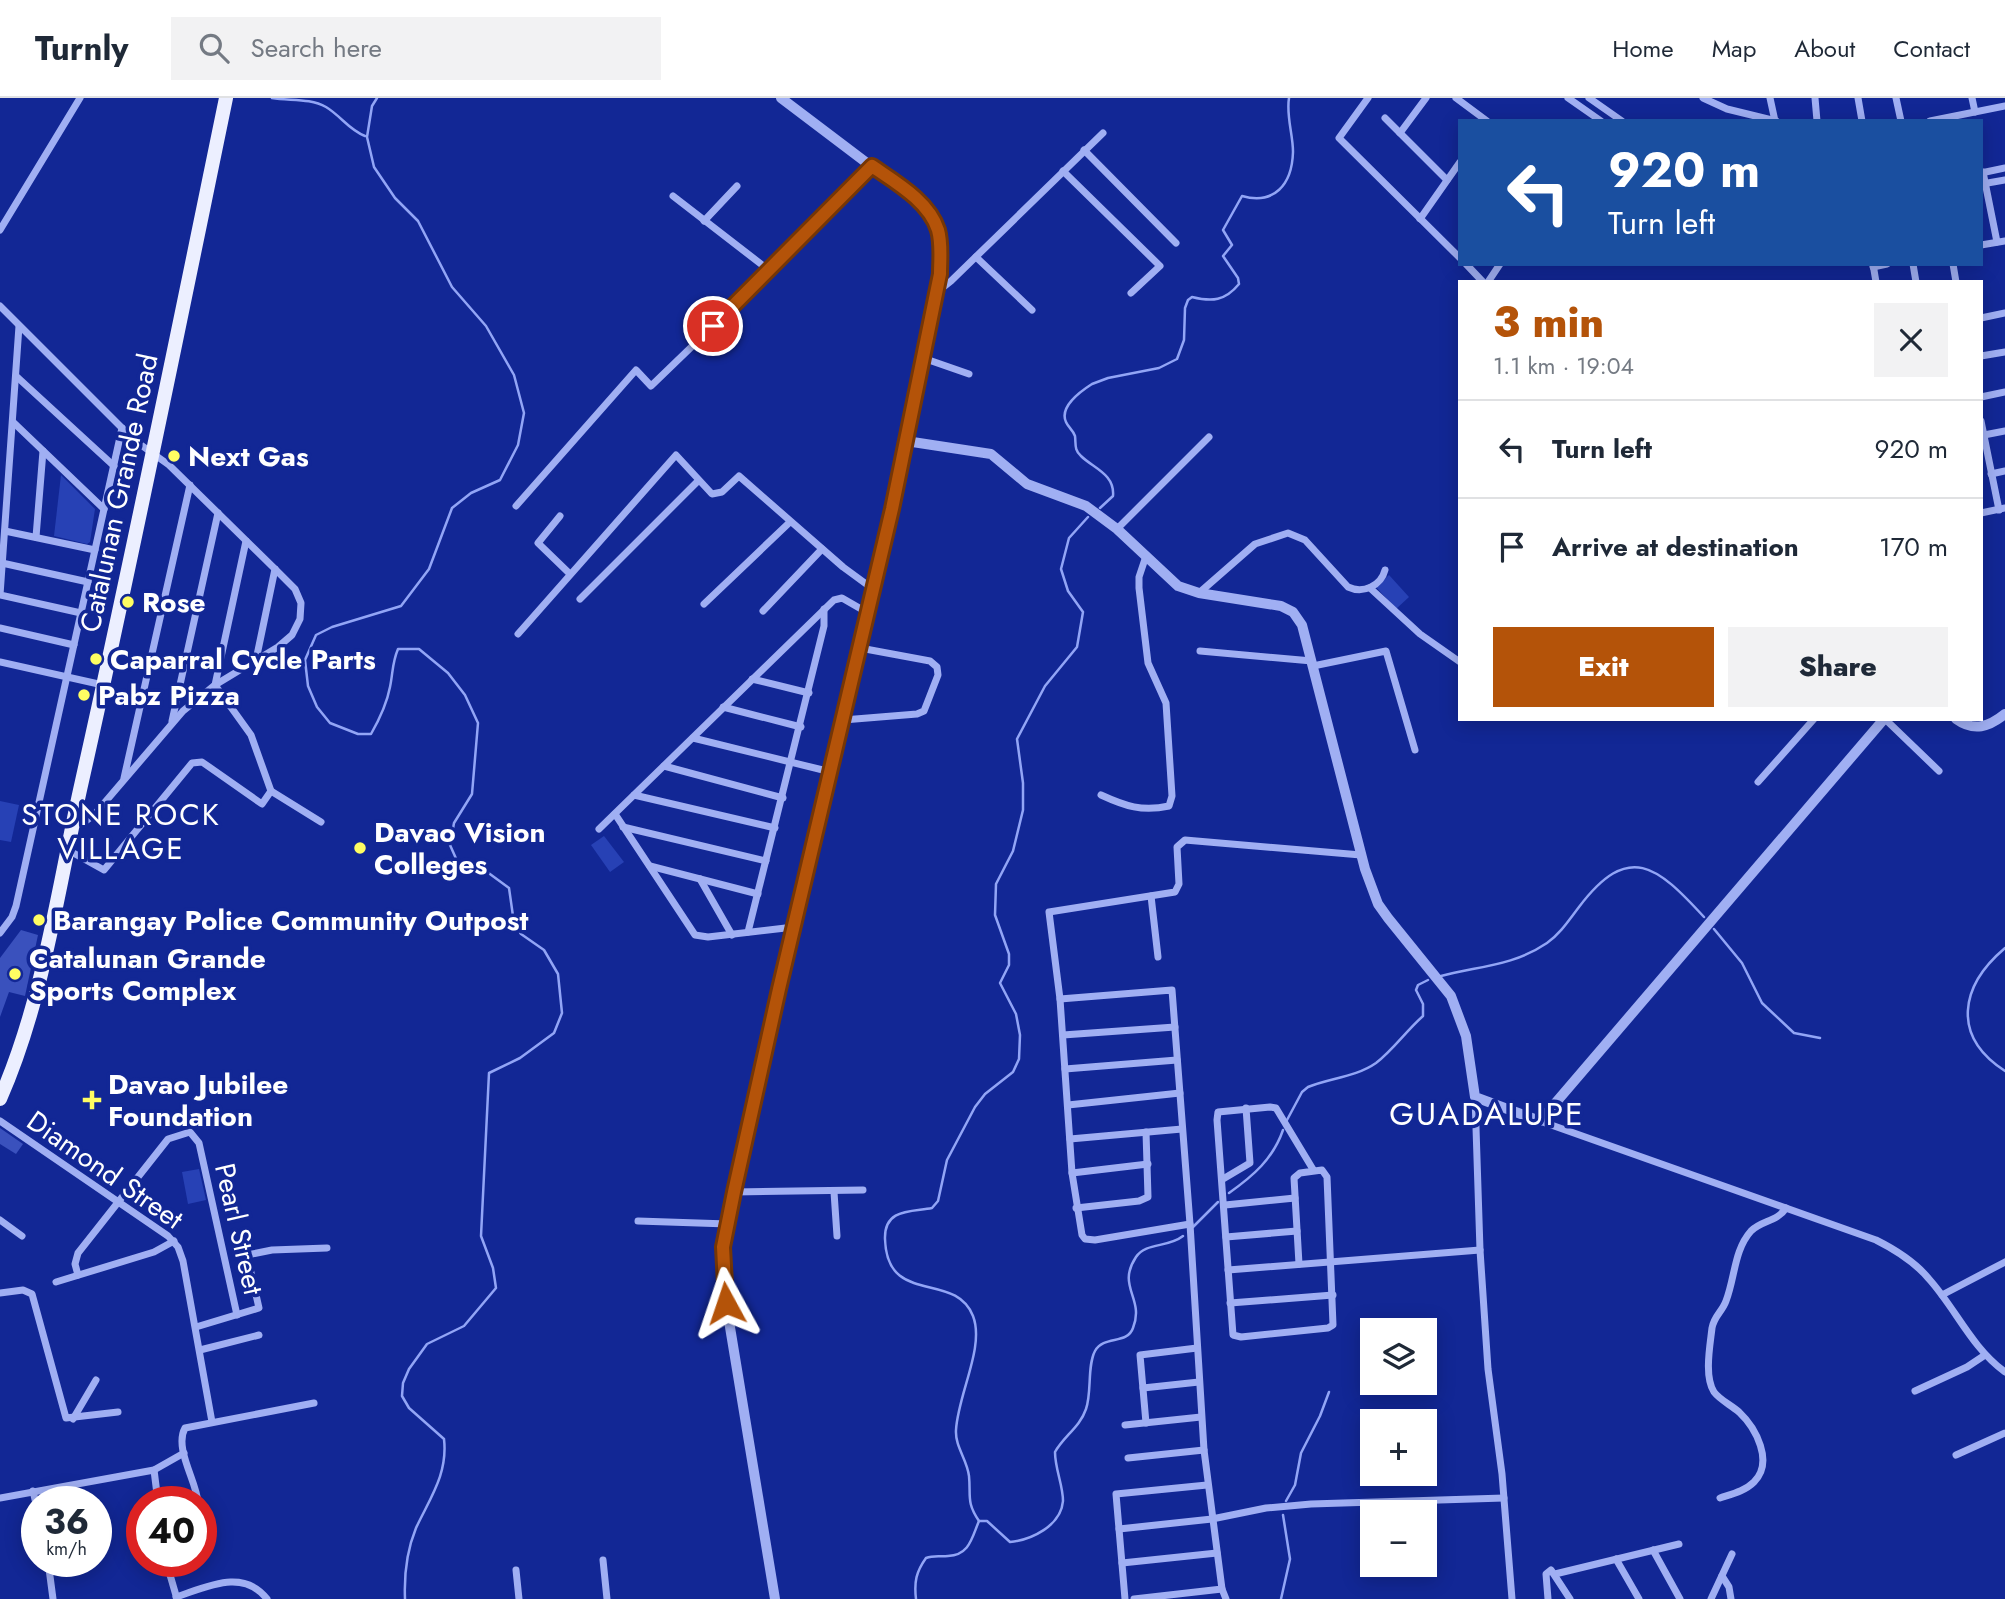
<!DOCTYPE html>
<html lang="en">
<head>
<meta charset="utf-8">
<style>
	:root { --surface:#fff; --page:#f2f2f3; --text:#1f2937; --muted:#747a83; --line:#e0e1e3; --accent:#b45309 }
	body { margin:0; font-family:Jost,sans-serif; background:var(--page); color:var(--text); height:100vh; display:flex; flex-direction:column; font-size:26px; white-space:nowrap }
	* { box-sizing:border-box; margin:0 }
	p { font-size:23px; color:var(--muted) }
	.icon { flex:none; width:38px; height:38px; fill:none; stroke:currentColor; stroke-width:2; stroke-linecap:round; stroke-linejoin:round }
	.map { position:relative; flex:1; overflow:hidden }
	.sheet { position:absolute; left:1458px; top:182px; width:525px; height:441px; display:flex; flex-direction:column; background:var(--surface); border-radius:0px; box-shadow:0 4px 18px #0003 }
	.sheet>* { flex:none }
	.guide { position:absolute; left:1458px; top:21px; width:525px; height:147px; border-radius:0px; box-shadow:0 4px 18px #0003; background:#1a4fa0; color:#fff; overflow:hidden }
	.controls { position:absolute; left:1360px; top:1220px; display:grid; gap:14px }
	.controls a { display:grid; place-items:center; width:77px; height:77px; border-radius:0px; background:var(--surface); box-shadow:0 4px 18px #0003; font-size:35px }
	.speed { position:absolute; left:21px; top:1388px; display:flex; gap:14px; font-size:35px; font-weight:700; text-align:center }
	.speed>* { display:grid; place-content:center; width:91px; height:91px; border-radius:50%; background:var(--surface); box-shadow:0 4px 18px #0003; line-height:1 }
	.speed small { font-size:18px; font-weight:400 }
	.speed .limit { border:10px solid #d22; background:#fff; color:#111 }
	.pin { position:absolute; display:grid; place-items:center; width:60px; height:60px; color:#fff; margin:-30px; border:4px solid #fff; border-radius:50%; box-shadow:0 2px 7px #0007 }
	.me { position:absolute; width:77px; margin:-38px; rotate:355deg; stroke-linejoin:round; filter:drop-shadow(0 0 5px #0008) }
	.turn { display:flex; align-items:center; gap:24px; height:147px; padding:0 35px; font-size:32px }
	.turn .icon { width:91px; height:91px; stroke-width:2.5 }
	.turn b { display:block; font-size:49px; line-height:60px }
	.round { display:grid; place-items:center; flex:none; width:74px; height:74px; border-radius:0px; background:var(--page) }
	.head { display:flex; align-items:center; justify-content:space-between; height:119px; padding:0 35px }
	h1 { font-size:42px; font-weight:800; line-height:52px; color:var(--accent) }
	.cta { display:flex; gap:14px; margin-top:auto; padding:14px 35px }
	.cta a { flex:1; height:80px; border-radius:0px; background:var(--accent); color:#fff; font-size:28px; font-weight:800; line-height:80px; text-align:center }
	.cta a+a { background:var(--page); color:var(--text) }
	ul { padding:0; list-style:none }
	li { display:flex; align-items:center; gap:21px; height:98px; padding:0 35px; border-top:2px solid var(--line) }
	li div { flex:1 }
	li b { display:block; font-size:26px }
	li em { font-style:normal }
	header { display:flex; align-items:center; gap:42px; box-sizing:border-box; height:98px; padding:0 35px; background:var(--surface); border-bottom:2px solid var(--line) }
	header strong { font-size:33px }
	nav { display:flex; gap:38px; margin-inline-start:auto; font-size:24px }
	.search { width:490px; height:63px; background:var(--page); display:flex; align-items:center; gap:18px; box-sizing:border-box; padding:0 24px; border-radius:0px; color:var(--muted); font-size:26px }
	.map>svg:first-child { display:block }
	.green { fill:#2741b5 }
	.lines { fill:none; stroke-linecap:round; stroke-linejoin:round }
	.stream { stroke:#92a5f6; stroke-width:2.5 }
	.building { fill:#3a51bd }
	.minor { stroke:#a0aff3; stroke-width:7 }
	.tertiary { stroke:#a0aff3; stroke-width:10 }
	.primary { stroke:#ecefff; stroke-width:14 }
	.route-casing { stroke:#753606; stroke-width:18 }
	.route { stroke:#b45309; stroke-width:12 }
	.poi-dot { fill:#fffd62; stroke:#122795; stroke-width:2.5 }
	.labels { text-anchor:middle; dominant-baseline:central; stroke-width:7; stroke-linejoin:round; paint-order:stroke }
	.poi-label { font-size:28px; font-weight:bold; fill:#fff; stroke:#122795; text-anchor:start }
	.street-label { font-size:28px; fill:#fff; stroke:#122795 }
	.neighbourhood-label { font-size:30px; letter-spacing:2px; fill:#fff; stroke:#122795 }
	.quarter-label { font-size:32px; letter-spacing:2px; fill:#fff; stroke:#122795 }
</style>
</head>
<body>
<header>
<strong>Turnly</strong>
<div class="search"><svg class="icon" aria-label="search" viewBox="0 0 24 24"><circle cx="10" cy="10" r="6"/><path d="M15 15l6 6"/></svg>Search here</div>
<nav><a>Home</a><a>Map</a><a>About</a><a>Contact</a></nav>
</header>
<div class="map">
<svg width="2005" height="1501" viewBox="0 0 2005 1501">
	<rect width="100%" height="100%" fill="#122795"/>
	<!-- green -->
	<g class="green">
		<path d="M 61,377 L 95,411 L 90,444 L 87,446 L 54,438 Z"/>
		<path d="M 1389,477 L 1409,499 L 1396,511 L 1376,489 Z"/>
		<path d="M 0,703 L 19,707 L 11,744 L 0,742 Z"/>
		<path d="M 604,738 L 624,764 L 610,774 L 591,747 Z"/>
		<path d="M 199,1071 L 206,1102 L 188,1106 L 182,1074 Z"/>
	</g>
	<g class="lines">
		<!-- stream -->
		<g class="stream">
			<path d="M 272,0 C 290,3 310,0 326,9 C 341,18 349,32 365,38"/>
			<path d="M 377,0 L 372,8 L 367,39 L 374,69 L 395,100 L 418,123 L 452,189 L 486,228 L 514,277 L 524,315 L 518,347 L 500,382 L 471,395 L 452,410 L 429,471 L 401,508 L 332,529 L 316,537 L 305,562 L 308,588 L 317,609 L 330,625 L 358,636 L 371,636 C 379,622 387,605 390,589 C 393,575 392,565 398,551 L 419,551 L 448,575 L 465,597 L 478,625 L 472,696 L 454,725 L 450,747 L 458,765 L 479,768 L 509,790 L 514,825 L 521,836 L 544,852 L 558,876 L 562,915 L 554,935 L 520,960 L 489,975 L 481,1138 L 493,1170 L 496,1190 L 464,1228 L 427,1246 L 409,1271 L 403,1285 L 402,1298 L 409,1310 L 444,1341 C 448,1376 430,1400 416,1430 C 407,1452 404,1477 405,1501"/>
			<path d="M 1100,410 L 1113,398 C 1115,376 1093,370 1081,358 C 1074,352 1076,346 1075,338 C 1073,332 1068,329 1066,324 C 1059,309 1081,293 1092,286 L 1108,280 L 1159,270 L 1177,261 L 1184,242 L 1185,210 L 1188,202 L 1192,199 C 1212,204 1225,203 1239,186 L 1238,180 L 1223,158 L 1232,147 L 1223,132 L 1242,98 C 1274,107 1292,87 1293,54 C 1293,36 1286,18 1289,0"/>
			<path d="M 1088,419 L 1069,440 L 1061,471 L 1068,493 L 1083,514 L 1077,549 L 1045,588 L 1017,641 L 1023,685 L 1023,712 L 1013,753 L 996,786 L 995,817 L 1009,856 L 1009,867 L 1000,885 L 1016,916 L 1020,937 L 1019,961 L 1013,974 L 985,996 L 975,1009 L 947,1062 L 938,1103 L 932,1110 C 912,1114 884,1110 885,1141 C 887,1209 955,1172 973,1218 C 985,1249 958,1296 956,1332 C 955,1349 967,1361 969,1378 C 971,1398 966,1404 979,1423 L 987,1423 L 1010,1444 C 1031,1442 1061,1428 1063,1403 C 1063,1387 1055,1371 1055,1354 C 1064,1338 1080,1329 1086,1311 C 1092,1294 1087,1268 1095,1253 C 1104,1237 1127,1247 1133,1230 C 1145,1200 1116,1189 1136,1159 C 1146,1144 1168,1150 1183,1138"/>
			<path d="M 1714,831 L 1742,865 L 1762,905 L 1794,935 L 1820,940"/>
			<path d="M 2005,850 C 1960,888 1951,938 2005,973"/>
			<path d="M 1441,878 C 1479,868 1513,868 1547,845 C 1560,836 1569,822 1579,809 C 1629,743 1657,768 1704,819"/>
			<path d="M 1287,1022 L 1302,994 L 1308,989 C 1330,980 1356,979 1376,965 C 1393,952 1406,933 1423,918 L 1423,906 L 1416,892 L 1418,887 L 1428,882"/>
			<path d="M 1229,1095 C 1253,1078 1273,1061 1283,1032"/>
			<path d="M 1193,1129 L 1218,1104"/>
			<path d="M 1286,1403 L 1295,1387 L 1301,1355 L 1320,1318 L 1329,1294"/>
			<path d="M 916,1501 C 914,1484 916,1474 926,1460 C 934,1457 940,1459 948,1458 C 970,1457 972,1439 979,1423"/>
			<path d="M 1281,1501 L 1290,1461 L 1283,1417"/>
		</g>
	</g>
	<!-- building -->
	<g class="building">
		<path d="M 21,832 L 38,837 L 25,898 L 9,894 L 0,919 L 0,860 Z"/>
		<path d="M 0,1030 L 23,1046 L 16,1056 L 0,1046 Z"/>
	</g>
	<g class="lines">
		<!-- minor -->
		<g class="minor">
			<path d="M 1368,0 L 1339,40 L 1460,160"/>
			<path d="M 1456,0 L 1487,23"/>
			<path d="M 1568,0 L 1601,23"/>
			<path d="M 1589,0 L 1622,23"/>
			<path d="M 1703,0 L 1727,11 L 1776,23"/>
			<path d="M 1770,0 L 1775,23"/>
			<path d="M 1815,0 L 1817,23"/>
			<path d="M 1858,0 L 1862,23"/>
			<path d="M 1896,0 L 1901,23"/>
			<path d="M 1972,0 L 1975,14"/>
			<path d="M 1385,20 L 1447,82"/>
			<path d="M 1930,23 L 2005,8"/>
			<path d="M 1400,35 L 1426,0"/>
			<path d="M 1084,52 L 1176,145"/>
			<path d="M 1063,73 L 1160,168 L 1131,195"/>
			<path d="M 1983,74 L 1997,144"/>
			<path d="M 1981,75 L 2005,70"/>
			<path d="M 1982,86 L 2005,82"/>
			<path d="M 673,98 L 770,173"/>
			<path d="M 1420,121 L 1460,64"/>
			<path d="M 704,123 L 737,88"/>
			<path d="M 0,132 L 80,0"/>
			<path d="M 1981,147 L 2005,143"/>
			<path d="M 976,159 L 1032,212"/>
			<path d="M 1466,166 L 1483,184"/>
			<path d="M 1873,166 L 1876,184"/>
			<path d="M 1913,166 L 1916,184"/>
			<path d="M 1953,166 L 1956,184"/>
			<path d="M 1873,169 L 1887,166"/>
			<path d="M 1488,184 L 1500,166"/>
			<path d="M 937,194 L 951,183 L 1103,35"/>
			<path d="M 0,208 L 134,342 L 169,367 L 275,471 L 295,491 L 301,505 L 300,521 L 292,537 L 278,549 L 215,587 L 183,613 L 94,717 L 83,725 L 72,727"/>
			<path d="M 1981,220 L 2005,215"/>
			<path d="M 19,228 L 0,497 L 81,515"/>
			<path d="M 1981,258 L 2005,254"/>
			<path d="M 923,260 L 969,276"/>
			<path d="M 16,278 L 114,368"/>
			<path d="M 1981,299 L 2005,294"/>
			<path d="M 1981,323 L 1999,412"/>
			<path d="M 13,324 L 104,411"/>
			<path d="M 1984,337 L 2005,333"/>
			<path d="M 1991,376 L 2005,373"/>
			<path d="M 516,408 L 636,272 L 651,288 L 770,173 L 872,68"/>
			<path d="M 1981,415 L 2005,410"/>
			<path d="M 560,418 L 538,445 L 570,476"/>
			<path d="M 1117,431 L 1209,339"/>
			<path d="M 5,433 L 95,452"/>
			<path d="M 36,439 L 43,353"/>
			<path d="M 246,443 L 215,587 L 251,637 L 271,693 L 321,724"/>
			<path d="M 2,465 L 88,484"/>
			<path d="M 1370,490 L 1420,536 L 1460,564"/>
			<path d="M 1199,495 L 1255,446 L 1288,435 L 1305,442 L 1348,489 C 1363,496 1381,488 1385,472"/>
			<path d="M 580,501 L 698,383"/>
			<path d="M 704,506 L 790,424"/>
			<path d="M 763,513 L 822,451"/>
			<path d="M 0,530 L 74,547"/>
			<path d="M 518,536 L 676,357 L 712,396 L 722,394 L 739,378 L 843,469 L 873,491"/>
			<path d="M 1200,553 L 1312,563"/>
			<path d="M 256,562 L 275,471"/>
			<path d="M 0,564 L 103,587"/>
			<path d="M 1313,568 L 1386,553 L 1415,652"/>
			<path d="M 752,581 L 809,595"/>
			<path d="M 723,609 L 801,629"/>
			<path d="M 1885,621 L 1939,673"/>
			<path d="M 843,622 L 917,616 L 924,613 L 938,577 L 937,569 L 930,563 L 860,550"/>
			<path d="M 172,623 L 218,415"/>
			<path d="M 693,640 L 831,674"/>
			<path d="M 664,668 L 783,700"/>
			<path d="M 124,680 L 190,387"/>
			<path d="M 1758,684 L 1814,621"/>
			<path d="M 634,697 L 775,730"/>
			<path d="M 1101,697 C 1125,708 1142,714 1169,708 L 1172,698 L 1166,605 L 1148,565 L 1139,490 L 1139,479 L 1146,458"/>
			<path d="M 615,716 L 695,837 L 708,839 L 794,829"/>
			<path d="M 623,729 L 766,763"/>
			<path d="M 599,731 L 834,502 L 842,500 L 868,515"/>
			<path d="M 68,752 L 104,772 L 192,665 L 202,664 L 262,706 L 271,693"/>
			<path d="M 650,768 L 758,796"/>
			<path d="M 700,781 L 732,837"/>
			<path d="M 1151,798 L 1158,859"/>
			<path d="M 748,834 L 824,528 L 824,511"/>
			<path d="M 0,835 L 12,819 L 16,808 L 122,330"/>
			<path d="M 1060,901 L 1172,892 L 1190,1126 L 1204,1352 L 1222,1491 L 1226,1501"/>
			<path d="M 1063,937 L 1175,929"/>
			<path d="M 1065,971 L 1177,962"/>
			<path d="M 1475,999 L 1480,1152 L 1488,1271 L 1502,1376 L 1512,1501"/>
			<path d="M 1068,1007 L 1180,995"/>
			<path d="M 0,1023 L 168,1138 L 178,1149 L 183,1163 L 212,1324"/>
			<path d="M 1540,1023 L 1876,1142 C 1896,1152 1915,1164 1929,1181 C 1956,1211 1971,1249 2005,1274"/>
			<path d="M 1070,1041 L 1182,1031"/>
			<path d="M 1072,1075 L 1148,1066"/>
			<path d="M 1223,1081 L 1250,1065 L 1246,1010"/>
			<path d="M 734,1094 L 863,1092"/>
			<path d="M 834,1094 L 837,1138"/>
			<path d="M 1225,1107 L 1295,1100"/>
			<path d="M 1076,1110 L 1139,1103 L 1148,1099 L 1146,1034"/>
			<path d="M 0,1122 L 22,1138"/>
			<path d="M 638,1123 L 728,1126"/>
			<path d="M 1190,1126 L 1095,1142 L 1085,1141 L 1082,1137 L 1072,1075 L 1060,901 L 1049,814 L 1175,794 L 1179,786 L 1177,749 L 1185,742 L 1361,757"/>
			<path d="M 1226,1139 L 1297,1133"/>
			<path d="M 1299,1166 L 1294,1080 L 1300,1075 L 1322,1072 L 1327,1079 L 1333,1227 L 1328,1230 L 1241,1239 L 1233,1237 L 1217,1022 L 1218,1014 L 1270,1009 L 1276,1010 L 1314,1073"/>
			<path d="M 1228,1172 L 1480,1152"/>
			<path d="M 78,1177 L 75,1166 L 78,1155 L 168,1041 L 190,1034 L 199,1045 L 237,1217"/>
			<path d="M 56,1184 L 154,1154 L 174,1143"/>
			<path d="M 0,1195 L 23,1192 L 32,1196 L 66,1320 L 118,1314"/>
			<path d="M 1942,1197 L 2005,1164"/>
			<path d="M 1230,1205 L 1333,1197"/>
			<path d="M 196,1229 L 259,1210 L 247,1157 L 272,1152 L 327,1150"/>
			<path d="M 200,1252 L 259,1237"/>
			<path d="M 1143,1290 L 1199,1284"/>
			<path d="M 1915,1293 L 1967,1269 L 1985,1257"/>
			<path d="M 73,1321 L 96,1282"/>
			<path d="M 1146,1325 L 1140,1257 L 1197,1250"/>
			<path d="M 1125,1327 L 1201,1319"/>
			<path d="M 1956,1357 L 2005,1335"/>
			<path d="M 1128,1360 L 1204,1352"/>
			<path d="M 154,1372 L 158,1404"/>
			<path d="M 33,1393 L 37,1410"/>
			<path d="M 0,1400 L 154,1372 L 184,1355"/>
			<path d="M 1720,1400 C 1732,1396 1745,1393 1754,1384 C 1774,1364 1756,1330 1739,1314 C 1731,1307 1720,1302 1714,1294 C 1704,1278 1710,1248 1712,1230 C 1714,1218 1722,1214 1726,1203 C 1735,1180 1734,1152 1751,1133 C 1762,1122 1777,1124 1786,1110"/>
			<path d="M 198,1404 C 196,1382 174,1350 185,1330 L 314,1305"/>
			<path d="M 1119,1431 L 1212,1421 L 1266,1410 L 1311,1406 L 1504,1400"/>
			<path d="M 1653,1452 L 1680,1501"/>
			<path d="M 1616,1461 L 1639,1501"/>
			<path d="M 603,1462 L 607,1501"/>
			<path d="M 48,1463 L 53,1501"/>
			<path d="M 166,1463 L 177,1501"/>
			<path d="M 1122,1465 L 1217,1455"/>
			<path d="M 516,1472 L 519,1501"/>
			<path d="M 1555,1476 L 1679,1446"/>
			<path d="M 1722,1478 L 1729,1489 L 1731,1501"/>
			<path d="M 176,1499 C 207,1489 243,1470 267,1501"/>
			<path d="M 1125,1501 L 1116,1396 L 1207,1387"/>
			<path d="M 1134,1501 L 1222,1491"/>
			<path d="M 1548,1501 L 1546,1476 L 1551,1472 L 1570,1501"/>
			<path d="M 1711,1501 L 1732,1456"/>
		</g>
		<!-- tertiary -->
		<g class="tertiary">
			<path d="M 906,343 L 991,356 L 1027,386 L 1086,408 L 1117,431 L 1178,488 L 1199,495 L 1281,508 L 1293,514 L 1302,527 L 1365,771 L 1378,806 L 1388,820 L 1451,898 L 1466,938 L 1475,999 L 1540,1023 L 1884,621"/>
			<path d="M 1956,621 C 1974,634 1989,629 2005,616"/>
			<path d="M 775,1501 L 726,1205 L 723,1149 L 779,891 L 892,411 L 940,176 L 938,133 L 921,106 L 781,0"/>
		</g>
		<!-- primary -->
		<path class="primary" d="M 0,1001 C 44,901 58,789 82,683 C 133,456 179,228 226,0"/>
	</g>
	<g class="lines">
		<!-- route casing -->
		<g class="route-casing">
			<path id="route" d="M 713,228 L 872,68 C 895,84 929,103 938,132 C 942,146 940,162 940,176 L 892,411 L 779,891 L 734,1094 L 723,1149 L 726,1205"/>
		</g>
		<!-- route -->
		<use href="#route" class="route"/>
	</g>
	<!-- markers -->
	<g class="poi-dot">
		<circle cx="174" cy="358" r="7"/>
		<circle cx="128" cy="504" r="7"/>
		<circle cx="96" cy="561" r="7"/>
		<circle cx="84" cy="597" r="7"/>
		<circle cx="360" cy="750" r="7"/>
		<circle cx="39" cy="822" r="7"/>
		<circle cx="15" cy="876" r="7"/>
		<path d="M88.5 991.5h7v7h7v7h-7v7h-7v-7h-7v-7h7z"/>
	</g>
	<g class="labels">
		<!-- poi labels -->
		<g class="poi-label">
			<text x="188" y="358">Next Gas</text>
			<text x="142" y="504">Rose</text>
			<text x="110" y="561">Caparral Cycle Parts</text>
			<text x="98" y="597">Pabz Pizza</text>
			<text x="374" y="734">Davao Vision<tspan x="374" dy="32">Colleges</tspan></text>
			<text x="53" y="822">Barangay Police Community Outpost</text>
			<text x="29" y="860">Catalunan Grande<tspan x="29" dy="32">Sports Complex</tspan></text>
			<text x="108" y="986">Davao Jubilee<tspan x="108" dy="32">Foundation</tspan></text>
		</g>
		<!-- street labels -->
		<g class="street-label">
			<text transform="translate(119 395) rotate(-78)">Catalunan Grande Road</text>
			<text transform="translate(105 1072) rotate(35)">Diamond Street</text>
			<text transform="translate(239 1131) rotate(77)">Pearl Street</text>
		</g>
		<!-- neighbourhood labels -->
		<g class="neighbourhood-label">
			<text x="121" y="716">STONE ROCK<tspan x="121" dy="34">VILLAGE</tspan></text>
		</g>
		<!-- quarter labels -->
		<g class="quarter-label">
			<text x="1487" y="1016">GUADALUPE</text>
		</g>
	</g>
</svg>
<div class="controls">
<a><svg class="icon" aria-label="layers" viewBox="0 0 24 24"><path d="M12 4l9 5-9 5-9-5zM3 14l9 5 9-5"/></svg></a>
<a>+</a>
<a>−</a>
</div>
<div class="speed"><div>36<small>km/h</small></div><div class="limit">40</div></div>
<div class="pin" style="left:713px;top:228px;background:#d93025"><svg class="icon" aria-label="arrive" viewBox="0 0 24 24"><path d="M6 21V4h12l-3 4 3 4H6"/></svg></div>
<svg class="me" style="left:726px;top:1205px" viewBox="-20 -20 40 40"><path d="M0-17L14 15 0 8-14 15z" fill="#b45309" stroke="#fff" stroke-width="4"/></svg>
<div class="guide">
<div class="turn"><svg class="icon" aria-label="left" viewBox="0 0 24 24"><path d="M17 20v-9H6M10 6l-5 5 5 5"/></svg><div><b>920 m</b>Turn left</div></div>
</div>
<section class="sheet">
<div class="head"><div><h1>3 min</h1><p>1.1 km · 19:04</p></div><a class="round"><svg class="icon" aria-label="close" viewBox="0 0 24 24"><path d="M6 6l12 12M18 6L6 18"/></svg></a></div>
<ul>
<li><svg class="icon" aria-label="left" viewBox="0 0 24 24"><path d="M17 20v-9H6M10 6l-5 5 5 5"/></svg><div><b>Turn left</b></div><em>920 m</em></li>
<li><svg class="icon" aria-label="arrive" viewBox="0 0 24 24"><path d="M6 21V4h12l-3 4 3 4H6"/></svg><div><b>Arrive at destination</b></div><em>170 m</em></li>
</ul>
<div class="cta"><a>Exit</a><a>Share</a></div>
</section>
</div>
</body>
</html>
